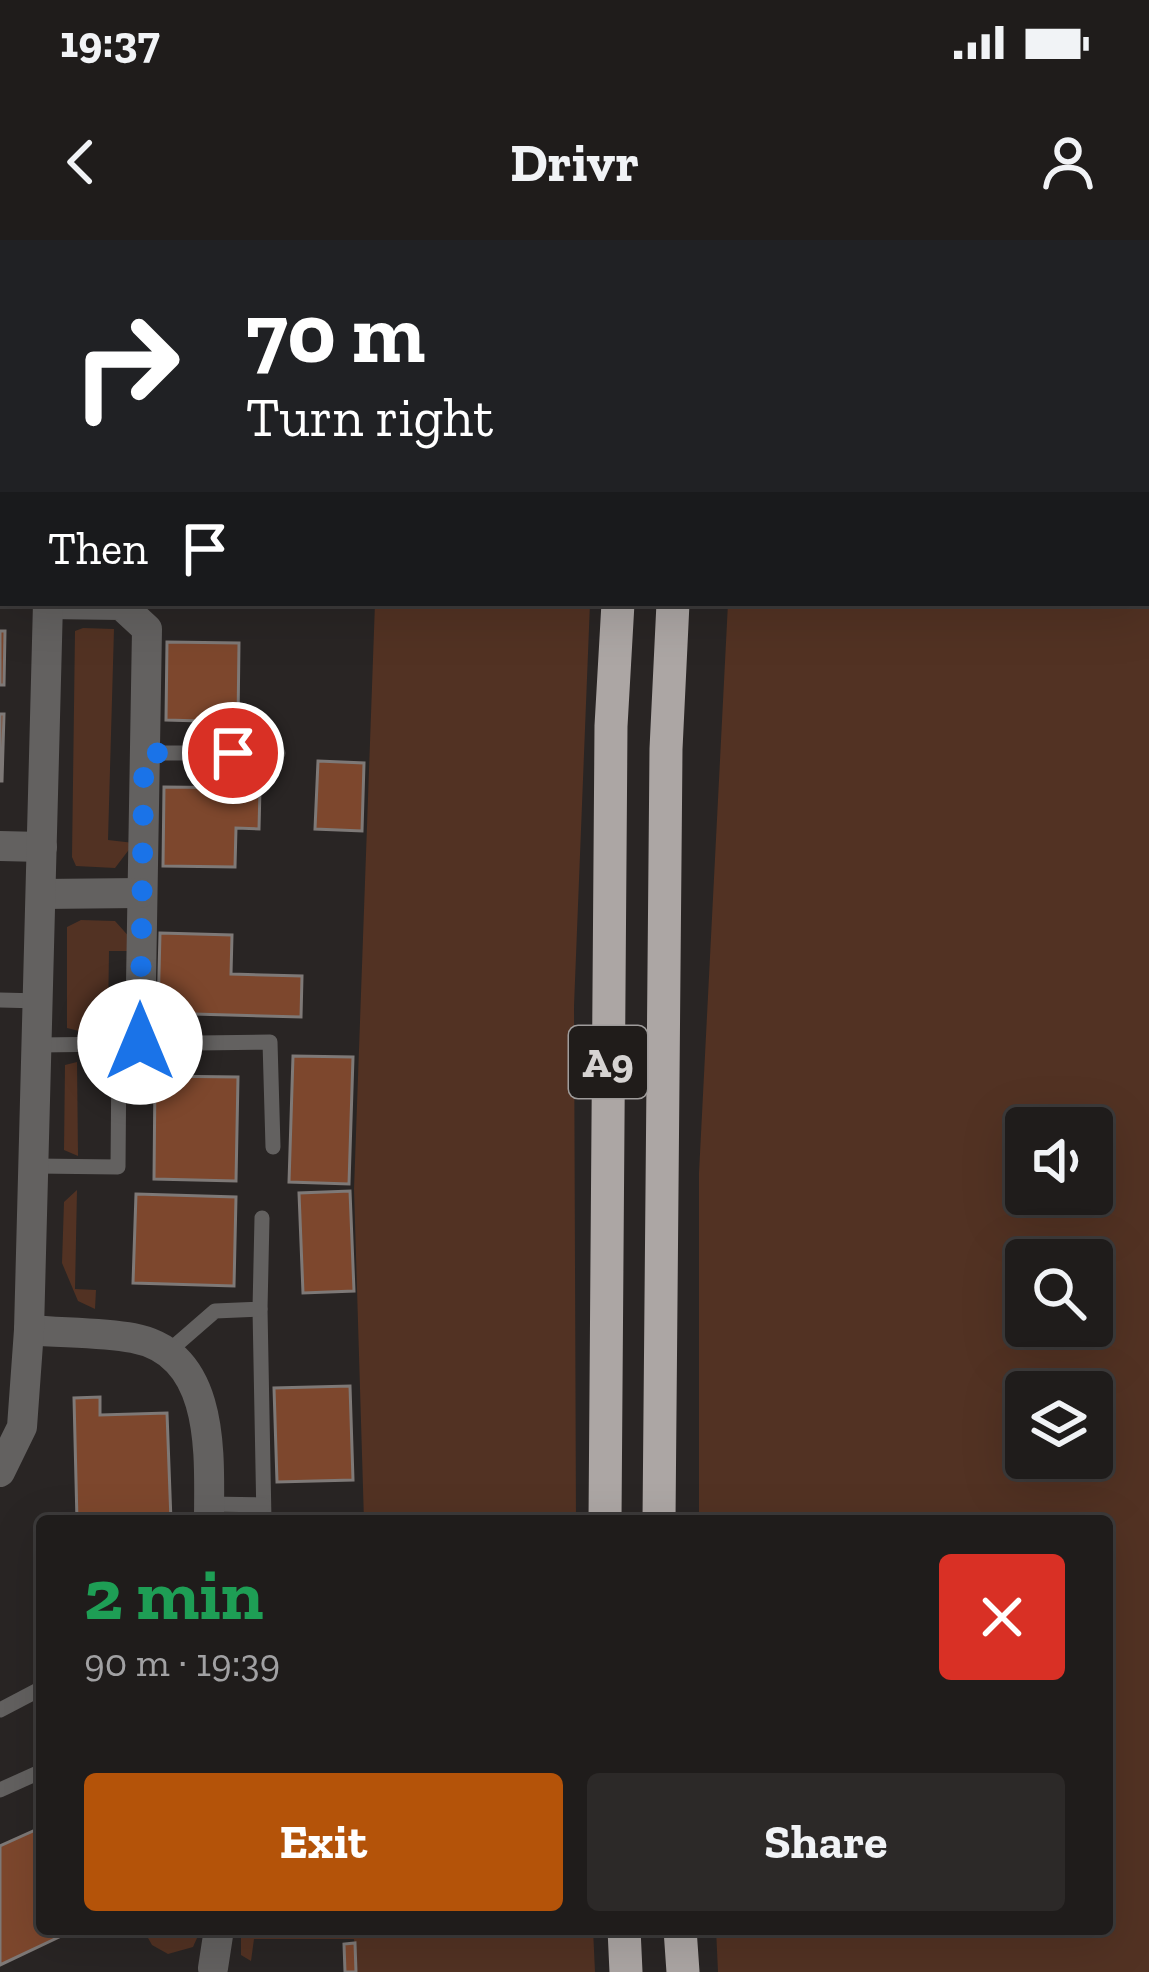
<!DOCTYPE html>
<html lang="en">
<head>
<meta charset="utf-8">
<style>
	:root { --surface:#1f1c1b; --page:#2c2928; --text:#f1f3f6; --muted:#a1a1a3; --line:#3c3a3a; --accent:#b45309 }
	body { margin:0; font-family:"Zilla Slab",serif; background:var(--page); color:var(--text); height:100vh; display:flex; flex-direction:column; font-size:45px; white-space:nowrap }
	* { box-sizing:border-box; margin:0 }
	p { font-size:39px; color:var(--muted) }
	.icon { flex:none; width:66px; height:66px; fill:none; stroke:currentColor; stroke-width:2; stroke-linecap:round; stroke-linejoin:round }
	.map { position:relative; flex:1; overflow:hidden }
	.side { position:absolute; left:36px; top:1275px; width:1077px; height:420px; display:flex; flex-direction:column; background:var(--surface); border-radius:12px; box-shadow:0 12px 48px #0002,0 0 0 3px var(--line) }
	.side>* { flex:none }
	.hud { position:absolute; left:0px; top:0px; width:1149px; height:366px; box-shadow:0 12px 48px #0002,0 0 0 3px var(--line); background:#202124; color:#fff; overflow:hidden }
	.buttons { position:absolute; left:1005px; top:867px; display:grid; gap:24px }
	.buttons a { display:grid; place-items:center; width:108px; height:108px; border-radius:12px; background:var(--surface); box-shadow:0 12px 48px #0002,0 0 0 3px var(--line); font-size:60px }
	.pin { position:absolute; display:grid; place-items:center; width:102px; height:102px; color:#fff; margin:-51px; border:6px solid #fff; border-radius:50%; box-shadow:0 3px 12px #0007 }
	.me { position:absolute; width:132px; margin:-66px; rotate:0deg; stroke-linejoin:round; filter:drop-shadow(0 0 9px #0008) }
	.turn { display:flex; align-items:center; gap:42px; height:252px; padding:0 48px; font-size:54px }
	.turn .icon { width:156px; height:156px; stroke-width:2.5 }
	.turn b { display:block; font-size:84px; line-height:102px }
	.then { display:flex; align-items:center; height:114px; padding:0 48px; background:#0003; gap:24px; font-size:45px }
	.round { display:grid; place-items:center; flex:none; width:126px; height:126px; border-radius:12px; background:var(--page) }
	.overview { display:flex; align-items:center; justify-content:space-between; height:204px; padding:0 48px }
	h1 { font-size:72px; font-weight:700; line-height:90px; color:#1e9e55 }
	.button { display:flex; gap:24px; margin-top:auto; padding:24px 48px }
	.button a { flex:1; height:138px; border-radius:12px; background:var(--accent); color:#fff; font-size:48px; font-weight:700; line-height:138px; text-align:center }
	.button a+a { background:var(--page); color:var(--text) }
	.status { display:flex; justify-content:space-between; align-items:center; height:84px; padding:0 60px; background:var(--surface); direction:ltr }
	.status svg { height:33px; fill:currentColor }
	header { display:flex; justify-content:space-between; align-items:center; height:156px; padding:0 48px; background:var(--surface); font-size:54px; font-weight:700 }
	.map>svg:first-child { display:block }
	.green { fill:#523223; fill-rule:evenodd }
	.building { fill:#7d472d; stroke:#7e7977; stroke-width:3 }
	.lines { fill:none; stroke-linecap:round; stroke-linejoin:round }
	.service { stroke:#636160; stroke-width:15 }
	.minor { stroke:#636160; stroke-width:30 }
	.trunk { stroke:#aca6a4; stroke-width:33 }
	.route { stroke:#1a73e8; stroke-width:21; stroke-dasharray:0 37.8 }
	.labels { text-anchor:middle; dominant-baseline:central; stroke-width:9; stroke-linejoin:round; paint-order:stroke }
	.shield { fill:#201c1a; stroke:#9f9c9b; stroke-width:3 }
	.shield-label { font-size:42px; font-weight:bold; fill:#d6d3d2 }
</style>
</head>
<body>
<div class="status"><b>19:37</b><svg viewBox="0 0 49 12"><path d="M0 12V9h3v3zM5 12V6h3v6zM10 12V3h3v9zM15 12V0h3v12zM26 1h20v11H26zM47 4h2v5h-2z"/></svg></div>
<header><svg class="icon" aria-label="back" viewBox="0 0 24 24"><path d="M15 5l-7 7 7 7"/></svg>Drivr<svg class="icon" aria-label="person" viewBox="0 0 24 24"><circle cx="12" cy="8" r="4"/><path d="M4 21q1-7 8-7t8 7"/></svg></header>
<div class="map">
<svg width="1149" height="1732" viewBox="0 0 1149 1732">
	<rect width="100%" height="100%" fill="#292524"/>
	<!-- green -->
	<g class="green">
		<path d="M 386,0 L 615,0 L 386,3 Z"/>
		<path d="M 760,0 L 1149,0 L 1149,1732 L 718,1732 L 716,1689 L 1107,1689 L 1107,1281 L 699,1281 L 699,933 L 728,363 L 1146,363 L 1146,3 ZM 1026,888 L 1092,888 L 1092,954 L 1026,954 ZM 1026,1020 L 1092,1020 L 1092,1086 L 1026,1086 ZM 1026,1152 L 1092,1152 L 1092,1218 L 1026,1218 Z"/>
		<path d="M 375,363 L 590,363 L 574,766 L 576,1281 L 364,1281 L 354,949 Z"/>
		<path d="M 83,388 L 114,389 L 108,600 L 134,603 L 115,628 L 76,626 L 72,617 L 75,391 Z"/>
		<path d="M 81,680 L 115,681 L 132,700 L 131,711 L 109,711 L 108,780 L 87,793 L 67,788 L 67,687 Z"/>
		<path d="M 77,822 L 78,916 L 64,910 L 65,825 Z"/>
		<path d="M 77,950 L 75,1049 L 96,1050 L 95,1069 L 78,1061 L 62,1023 L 64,962 Z"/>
		<path d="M 143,1689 L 201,1689 L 193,1707 L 168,1714 L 152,1705 Z"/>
		<path d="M 241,1689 L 593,1689 L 595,1732 L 356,1732 L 354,1699 L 254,1699 L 251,1721 L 241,1715 Z"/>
	</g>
	<!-- building -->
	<g class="building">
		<path d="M 227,0 L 314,0 L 227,3 Z"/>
		<path d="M 0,391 L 5,391 L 4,445 L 0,445 Z"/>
		<path d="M 167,402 L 239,403 L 238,482 L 166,480 Z"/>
		<path d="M 0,474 L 4,474 L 2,541 L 0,541 Z"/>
		<path d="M 318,521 L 364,523 L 362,591 L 315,589 Z"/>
		<path d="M 164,547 L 260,548 L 259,589 L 236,588 L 235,627 L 163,626 Z"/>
		<path d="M 160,693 L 232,695 L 231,734 L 302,736 L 301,777 L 158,773 Z"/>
		<path d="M 293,816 L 353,817 L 349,944 L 289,942 Z"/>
		<path d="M 155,836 L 238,837 L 236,941 L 154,939 Z"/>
		<path d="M 350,951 L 354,1051 L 303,1053 L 299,953 Z"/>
		<path d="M 136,954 L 236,957 L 234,1046 L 133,1043 Z"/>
		<path d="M 350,1146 L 353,1240 L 277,1242 L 274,1148 Z"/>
		<path d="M 100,1157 L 100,1175 L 167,1173 L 171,1281 L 77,1281 L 74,1158 Z"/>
		<path d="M 42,1587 L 42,1689 L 76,1689 L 0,1725 L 0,1606 Z"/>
		<path d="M 355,1703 L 356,1732 L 345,1732 L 344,1704 Z"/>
	</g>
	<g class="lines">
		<!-- service -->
		<g class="service">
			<path d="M 13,3 L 13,0"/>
			<path d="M 144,513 L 278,513"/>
			<path d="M 0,760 L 40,761"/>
			<path d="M 39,805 L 270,802 L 273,907"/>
			<path d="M 36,926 L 118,927 L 119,808"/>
			<path d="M 260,1069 L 264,1281"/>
			<path d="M 169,1111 L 215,1071 L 260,1069 L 262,978"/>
			<path d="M 209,1264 L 263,1265"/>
			<path d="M 0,1470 L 42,1448"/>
			<path d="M 0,1550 L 42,1531"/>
		</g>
		<!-- minor -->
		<g class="minor">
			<path d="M 163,3 L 163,0"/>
			<path d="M 0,233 L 3,233"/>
			<path d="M 47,364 L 121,365 L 147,389 L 140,802"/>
			<path d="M 0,606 L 42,607"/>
			<path d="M 42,654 L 140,653"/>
			<path d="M 29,1090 C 63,1093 100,1092 133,1098 C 217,1114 209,1216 209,1281"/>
			<path d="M 0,1232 L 22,1187 L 29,1090 L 48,363"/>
			<path d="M 213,1728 L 219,1689"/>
		</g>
		<!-- trunk -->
		<g class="trunk">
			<path d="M 643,3 L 644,0"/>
			<path d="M 699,3 L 699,0"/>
			<path d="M 605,1281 L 611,486 L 618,363"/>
			<path d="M 659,1281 L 666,509 L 673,363"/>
			<path d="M 624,1689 L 626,1732"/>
			<path d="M 680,1689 L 683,1732"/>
		</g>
	</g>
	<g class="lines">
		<!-- route -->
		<path class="route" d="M 140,802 L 144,513 L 233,513"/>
	</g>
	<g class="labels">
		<!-- shield labels -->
		<rect class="shield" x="569" y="786" width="78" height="72" rx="9"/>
		<g class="shield-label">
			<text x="608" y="822">A9</text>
		</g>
	</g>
</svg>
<div class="buttons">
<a><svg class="icon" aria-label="sound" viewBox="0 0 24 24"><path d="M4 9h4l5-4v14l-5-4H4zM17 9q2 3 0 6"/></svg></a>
<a><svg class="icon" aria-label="search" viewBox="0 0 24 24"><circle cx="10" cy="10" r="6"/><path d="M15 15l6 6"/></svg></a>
<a><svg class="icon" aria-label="layers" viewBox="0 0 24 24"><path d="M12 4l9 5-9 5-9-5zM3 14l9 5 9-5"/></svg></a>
</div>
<div class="pin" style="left:233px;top:513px;background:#d93025"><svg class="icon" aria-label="arrive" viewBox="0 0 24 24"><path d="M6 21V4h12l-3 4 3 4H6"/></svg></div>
<svg class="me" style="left:140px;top:802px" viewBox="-20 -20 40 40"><circle r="19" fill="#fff"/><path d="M0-13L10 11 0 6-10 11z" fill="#1a73e8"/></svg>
<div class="hud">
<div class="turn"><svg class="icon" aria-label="right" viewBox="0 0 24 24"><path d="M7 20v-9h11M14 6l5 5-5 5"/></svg><div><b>70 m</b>Turn right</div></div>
<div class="then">Then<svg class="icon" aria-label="arrive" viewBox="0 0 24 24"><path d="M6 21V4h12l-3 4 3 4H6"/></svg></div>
</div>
<section class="side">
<div class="overview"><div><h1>2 min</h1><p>90 m · 19:39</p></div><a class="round" style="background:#d93025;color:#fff"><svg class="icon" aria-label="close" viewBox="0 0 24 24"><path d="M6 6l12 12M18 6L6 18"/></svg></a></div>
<div class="button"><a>Exit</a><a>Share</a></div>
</section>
</div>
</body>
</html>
